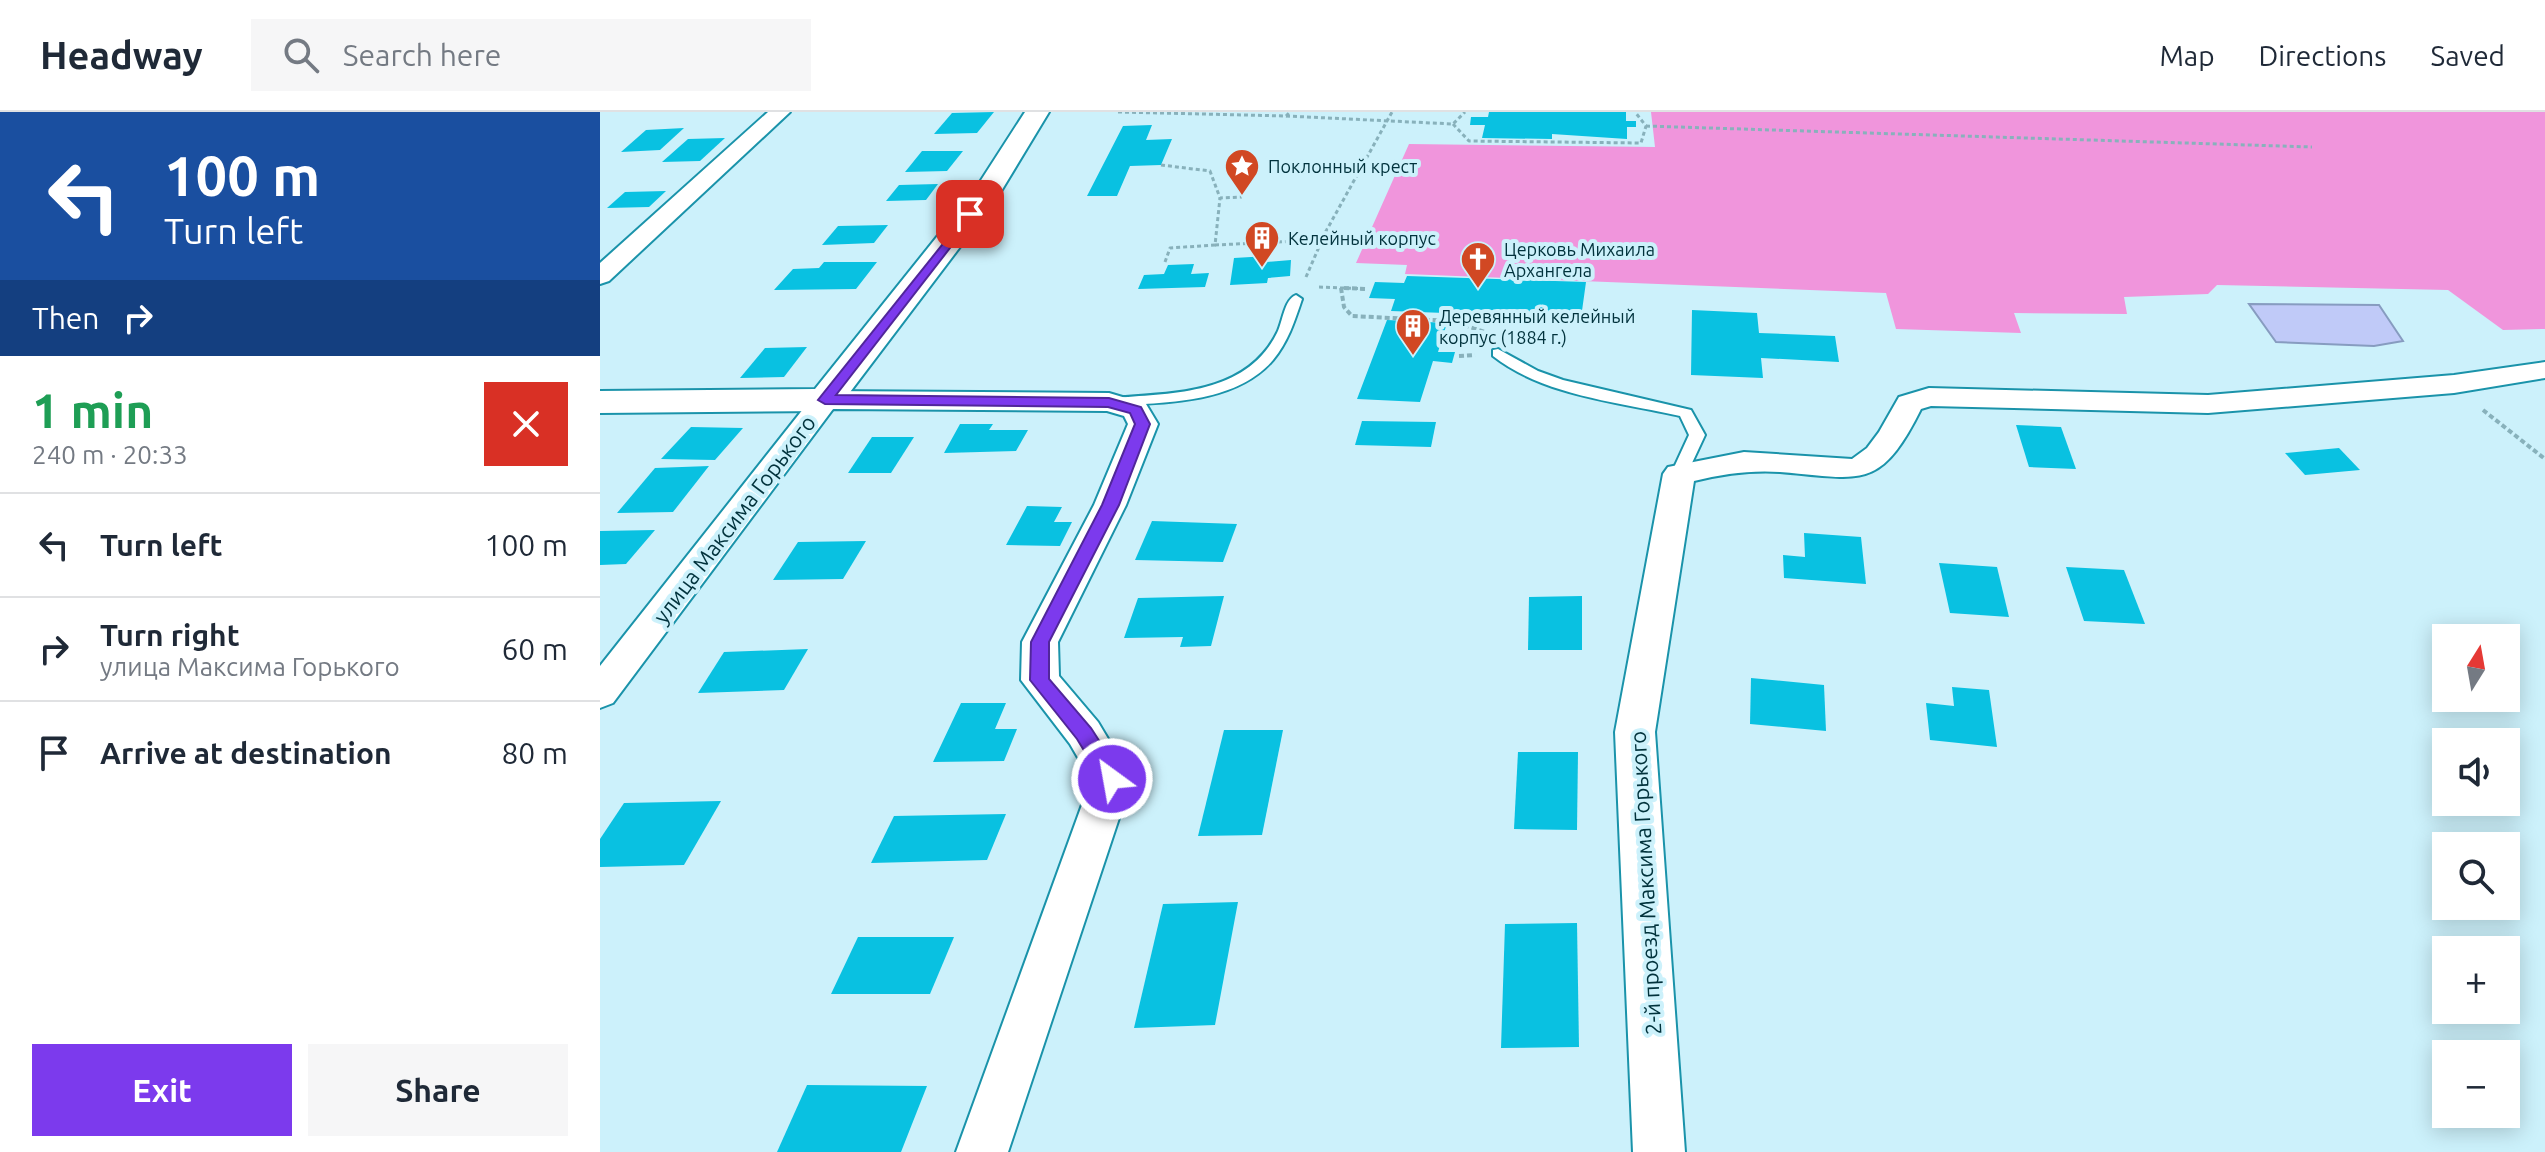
<!DOCTYPE html>
<html lang="en">
<head>
<meta charset="utf-8">
<style>
	:root { --surface:#fff; --page:#f6f6f7; --text:#1f2937; --muted:#747a83; --line:#e0e1e3; --accent:#7c3aed }
	body { margin:0; font-family:Ubuntu,sans-serif; background:var(--page); color:var(--text); height:100vh; display:flex; flex-direction:column; font-size:30px; white-space:nowrap }
	* { box-sizing:border-box; margin:0 }
	p { font-size:26px; color:var(--muted) }
	.icon { flex:none; width:44px; height:44px; fill:none; stroke:currentColor; stroke-width:2; stroke-linecap:round; stroke-linejoin:round }
	.map { position:relative; flex:1; overflow:hidden }
	.panel { display:flex; flex-direction:column; background:var(--surface); width:600px }
	.panel>* { flex:none }
	.top-card { background:#1a4fa0; color:#fff; overflow:hidden }
	.needle { width:52px; rotate:11deg }
	.fabs { position:absolute; left:1832px; top:512px; display:grid; gap:16px }
	.fabs a { display:grid; place-items:center; width:88px; height:88px; border-radius:0px; background:var(--surface); box-shadow:0 4px 20px #0003; font-size:40px }
	.pin { position:absolute; display:grid; place-items:center; width:68px; height:68px; color:#fff; margin:-34px; border-radius:16px; box-shadow:0 4px 12px #0006 }
	.me { position:absolute; width:88px; margin:-44px; rotate:328deg; stroke-linejoin:round; filter:drop-shadow(0 0 6px #0008) }
	.turn { display:flex; align-items:center; gap:28px; height:168px; padding:0 32px; font-size:36px }
	.turn .icon { width:104px; height:104px; stroke-width:2.5 }
	.turn b { display:block; font-size:56px; line-height:68px }
	.then { display:flex; align-items:center; height:76px; padding:0 32px; background:#0003; gap:16px; font-size:30px }
	.round { display:grid; place-items:center; flex:none; width:84px; height:84px; border-radius:0px; background:var(--page) }
	.head { display:flex; align-items:center; justify-content:space-between; height:136px; padding:0 32px }
	h1 { font-size:48px; font-weight:700; line-height:60px; color:#1e9e55 }
	.cta { display:flex; gap:16px; margin-top:auto; padding:16px 32px }
	.cta a { flex:1; height:92px; border-radius:0px; background:var(--accent); color:#fff; font-size:32px; font-weight:700; line-height:92px; text-align:center }
	.cta a+a { background:var(--page); color:var(--text) }
	ul { padding:0; list-style:none }
	li { display:flex; align-items:center; gap:24px; height:104px; padding:0 32px; border-top:2px solid var(--line) }
	li div { flex:1 }
	li b { display:block; font-size:30px }
	li em { font-style:normal }
	header { display:flex; align-items:center; gap:48px; box-sizing:border-box; height:112px; padding:0 40px; background:var(--surface); border-bottom:2px solid var(--line) }
	header strong { font-size:38px }
	nav { display:flex; gap:44px; margin-inline-start:auto; font-size:28px }
	.search { width:560px; height:72px; background:var(--page); display:flex; align-items:center; gap:20px; box-sizing:border-box; padding:0 28px; border-radius:0px; color:var(--muted); font-size:30px }
	main { display:flex; flex:1; min-height:0 }
	.map>svg:first-child { display:block }
	.green { fill:#f095dc }
	.water { fill:#c0caf8; stroke:#879cc0; stroke-width:2 }
	.building { fill:#09c1e1 }
	.lines { fill:none; stroke-linecap:round; stroke-linejoin:round }
	.lane-casing { stroke:#1a93aa; stroke-width:4 }
	.street-casing { stroke:#1a93aa; stroke-width:4 }
	.secondary-casing { stroke:#1a93aa; stroke-width:4 }
	.path-far1 { stroke:#88b1bb; stroke-width:3; stroke-dasharray:4 3; stroke-linecap:butt }
	.path { stroke:#88b1bb; stroke-width:4; stroke-dasharray:5 3; stroke-linecap:butt }
	.lane { fill:#fff; fill-rule:evenodd }
	.street { fill:#fff; fill-rule:evenodd }
	.secondary { fill:#fff; fill-rule:evenodd }
	.route { fill:#7c3aed; stroke:#51269a; stroke-width:2 }
	.labels { text-anchor:middle; dominant-baseline:central; stroke-width:8; stroke-linejoin:round; paint-order:stroke }
	.far-poi-label { font-size:18px; fill:#01323c; stroke:#ccf1fb; text-anchor:start }
	.street-label { font-size:22px; fill:#01323c; stroke:#ccf1fb }
</style>
</head>
<body>
<header>
<strong>Headway</strong>
<div class="search"><svg class="icon" aria-label="search" viewBox="0 0 24 24"><circle cx="10" cy="10" r="6"/><path d="M15 15l6 6"/></svg>Search here</div>
<nav><a>Map</a><a>Directions</a><a>Saved</a></nav>
</header>
<main>
<section class="panel">
<div class="top-card">
<div class="turn"><svg class="icon" aria-label="left" viewBox="0 0 24 24"><path d="M17 20v-9H6M10 6l-5 5 5 5"/></svg><div><b>100 m</b>Turn left</div></div>
<div class="then">Then<svg class="icon" aria-label="right" viewBox="0 0 24 24"><path d="M7 20v-9h11M14 6l5 5-5 5"/></svg></div>
</div>
<div class="head"><div><h1>1 min</h1><p>240 m · 20:33</p></div><a class="round" style="background:#d93025;color:#fff"><svg class="icon" aria-label="close" viewBox="0 0 24 24"><path d="M6 6l12 12M18 6L6 18"/></svg></a></div>
<ul>
<li><svg class="icon" aria-label="left" viewBox="0 0 24 24"><path d="M17 20v-9H6M10 6l-5 5 5 5"/></svg><div><b>Turn left</b></div><em>100 m</em></li>
<li><svg class="icon" aria-label="right" viewBox="0 0 24 24"><path d="M7 20v-9h11M14 6l5 5-5 5"/></svg><div><b>Turn right</b><p>улица Максима Горького</p></div><em>60 m</em></li>
<li><svg class="icon" aria-label="arrive" viewBox="0 0 24 24"><path d="M6 21V4h12l-3 4 3 4H6"/></svg><div><b>Arrive at destination</b></div><em>80 m</em></li>
</ul>
<div class="cta"><a>Exit</a><a>Share</a></div>
</section>
<div class="map">
<svg width="1945" height="1040" viewBox="0 0 1945 1040">
	<rect width="100%" height="100%" fill="#ccf1fb"/>
	<!-- green -->
	<path class="green" d="M 1051,0 L 1945,0 L 1945,217 L 1903,218 L 1848,178 L 1617,173 L 1608,182 L 1524,185 L 1527,202 L 1414,201 L 1421,221 L 1296,217 L 1286,181 L 805,162 L 807,153 L 756,151 L 809,32 L 1055,35 Z"/>
	<!-- water -->
	<path class="water" d="M 1649,192 L 1779,193 L 1803,229 L 1774,234 L 1676,230 Z"/>
	<!-- building -->
	<g class="building">
		<path d="M 394,0 L 377,21 L 334,22 L 352,1 Z"/>
		<path d="M 889,0 L 1026,0 L 1026,9 L 1036,9 L 1036,15 L 1027,15 L 1027,27 L 952,22 L 952,27 L 882,26 L 885,13 L 870,13 L 871,5 L 888,5 Z"/>
		<path d="M 552,13 L 546,28 L 572,27 L 561,53 L 530,54 L 517,84 L 487,84 L 523,14 Z"/>
		<path d="M 84,16 L 60,38 L 21,40 L 46,18 Z"/>
		<path d="M 125,26 L 100,49 L 62,50 L 88,27 Z"/>
		<path d="M 322,39 L 363,39 L 347,59 L 305,60 Z"/>
		<path d="M 338,72 L 326,88 L 286,89 L 299,73 Z"/>
		<path d="M 66,79 L 49,95 L 7,96 L 25,80 Z"/>
		<path d="M 288,113 L 274,131 L 222,133 L 238,114 Z"/>
		<path d="M 668,144 L 667,150 L 691,148 L 690,164 L 668,166 L 667,171 L 630,173 L 634,146 Z"/>
		<path d="M 224,150 L 277,150 L 256,177 L 174,178 L 193,157 L 219,156 Z"/>
		<path d="M 594,152 L 591,162 L 609,161 L 605,175 L 538,177 L 544,163 L 564,162 L 568,153 Z"/>
		<path d="M 807,164 L 986,170 L 981,206 L 791,199 L 795,187 L 769,186 L 775,170 L 804,171 Z"/>
		<path d="M 1092,198 L 1157,201 L 1159,221 L 1235,224 L 1239,250 L 1161,246 L 1163,266 L 1091,263 Z"/>
		<path d="M 787,208 L 847,211 L 838,240 L 855,240 L 852,251 L 833,249 L 820,290 L 757,287 Z"/>
		<path d="M 207,235 L 184,265 L 140,266 L 165,236 Z"/>
		<path d="M 762,309 L 836,310 L 831,335 L 755,333 Z"/>
		<path d="M 360,312 L 393,312 L 389,318 L 428,318 L 416,339 L 344,341 Z"/>
		<path d="M 1416,313 L 1461,315 L 1476,357 L 1429,355 Z"/>
		<path d="M 91,315 L 143,316 L 115,348 L 61,347 Z"/>
		<path d="M 272,325 L 314,325 L 291,361 L 248,361 Z"/>
		<path d="M 1739,336 L 1760,358 L 1705,363 L 1685,341 Z"/>
		<path d="M 109,354 L 73,400 L 17,401 L 55,356 Z"/>
		<path d="M 427,394 L 462,395 L 454,410 L 472,410 L 460,434 L 406,433 Z"/>
		<path d="M 552,409 L 637,412 L 623,450 L 535,448 Z"/>
		<path d="M 55,418 L 26,452 L 0,453 L 0,419 Z"/>
		<path d="M 1204,421 L 1261,425 L 1266,472 L 1184,466 L 1183,443 L 1205,445 Z"/>
		<path d="M 266,429 L 243,467 L 173,468 L 198,430 Z"/>
		<path d="M 1339,451 L 1397,455 L 1409,505 L 1350,501 Z"/>
		<path d="M 1466,455 L 1524,458 L 1545,512 L 1484,509 Z"/>
		<path d="M 624,484 L 611,534 L 580,535 L 583,525 L 524,526 L 538,486 Z"/>
		<path d="M 982,484 L 982,538 L 928,538 L 929,485 Z"/>
		<path d="M 208,537 L 184,578 L 98,581 L 124,540 Z"/>
		<path d="M 1151,566 L 1224,573 L 1226,619 L 1150,612 Z"/>
		<path d="M 1352,575 L 1389,578 L 1397,635 L 1330,628 L 1326,591 L 1354,594 Z"/>
		<path d="M 361,591 L 406,591 L 395,617 L 417,617 L 404,649 L 333,650 Z"/>
		<path d="M 624,618 L 683,618 L 662,723 L 598,724 Z"/>
		<path d="M 918,640 L 978,640 L 977,718 L 914,717 Z"/>
		<path d="M 121,689 L 84,753 L 0,755 L 0,727 L 24,691 Z"/>
		<path d="M 406,702 L 387,748 L 271,751 L 294,704 Z"/>
		<path d="M 638,790 L 615,913 L 534,916 L 563,792 Z"/>
		<path d="M 977,811 L 979,935 L 901,936 L 905,812 Z"/>
		<path d="M 258,825 L 354,825 L 330,882 L 231,882 Z"/>
		<path d="M 207,973 L 327,974 L 301,1040 L 177,1040 Z"/>
	</g>
	<g class="lines">
		<!-- lane casing -->
		<g class="lane-casing">
			<g id="lane">
				<path d="M 696,183 L 702,187 C 695,208 688,230 673,248 C 635,292 565,290 512,294 L 505,290 L 512,286 C 572,281 646,283 677,221 C 683,209 684,188 696,183 Z"/>
				<path d="M 898,237 L 938,259 L 963,268 L 1091,298 L 1105,323 L 1085,366 L 1073,366 L 1071,362 L 1089,323 L 1080,304 C 1019,290 944,284 893,244 L 893,238 Z"/>
			</g>
		</g>
		<!-- street casing -->
		<g class="street-casing">
			<g id="street">
				<path d="M 168,0 L 190,0 L 9,169 L 0,172 L 0,151 Z"/>
				<path d="M 1945,250 L 1945,266 L 1854,281 L 1608,301 L 1331,294 L 1321,297 C 1280,379 1262,367 1180,360 C 1150,358 1123,362 1094,369 L 1055,620 L 1085,1040 L 1033,1040 L 1015,620 L 1063,362 L 1068,355 L 1144,340 L 1252,347 L 1267,336 L 1279,320 L 1299,285 L 1329,276 L 1608,283 L 1854,263 Z"/>
				<path d="M 225,279 L 509,281 L 546,292 L 558,312 L 526,393 L 458,530 L 459,564 L 498,610 L 532,667 L 408,1040 L 356,1040 L 491,668 L 470,632 L 421,568 L 422,530 L 494,393 L 528,312 L 524,304 L 507,299 L 233,297 L 13,591 L 0,596 L 0,554 L 215,282 Z"/>
			</g>
		</g>
		<!-- secondary casing -->
		<g class="secondary-casing">
			<path id="secondary" d="M 425,0 L 449,0 L 397,86 L 238,296 L 225,299 L 0,301 L 0,279 L 215,277 L 376,76 Z"/>
		</g>
		<!-- path-far1 -->
		<g class="path-far1">
			<path d="M 518,0 L 686,4 L 690,0"/>
			<path d="M 686,4 L 853,12 L 865,0"/>
			<path d="M 853,12 L 869,29 L 1041,31 L 1046,14 L 1035,0"/>
			<path d="M 1046,14 L 1712,35"/>
			<path d="M 561,53 L 610,59 L 620,86 L 642,85"/>
			<path d="M 615,133 L 722,128"/>
			<path d="M 565,150 L 570,136 L 615,133 L 620,86"/>
			<path d="M 706,165 L 725,121 L 792,0"/>
			<path d="M 719,175 L 767,177"/>
		</g>
		<!-- path -->
		<g class="path">
			<path d="M 741,176 L 744,195 L 752,204 L 851,209 L 885,220"/>
			<path d="M 744,176 L 767,177"/>
			<path d="M 859,244 L 875,243"/>
			<path d="M 1883,298 L 1945,347"/>
		</g>
		<!-- lane -->
		<use href="#lane" class="lane"/>
		<!-- street -->
		<use href="#street" class="street"/>
		<!-- secondary -->
		<use href="#secondary" class="secondary"/>
	</g>
	<!-- route -->
	<path class="route" d="M 370,98 L 374,99 L 374,105 L 236,283 L 509,286 L 541,295 L 550,312 L 519,393 L 449,530 L 449,567 L 491,616 L 520,661 L 523,667 L 520,673 L 505,673 L 477,627 L 430,568 L 431,530 L 502,393 L 535,312 L 530,301 L 508,295 L 225,292 L 218,288 Z"/>
	<!-- icons -->
	<defs>
		<g id="sight-pin" transform="scale(1.8)"><path d="M0 17L-7.5 6A9.5 9.5 0 1 1 7.5 6Z" fill="#d14823" stroke="#ccf1fb"/><path d="M0-6L1.8-2.2L6-1.7L2.9 1.2L3.7 5.4L0 3.3L-3.7 5.4L-2.9 1.2L-6-1.7L-1.8-2.2Z" fill="#fff"/></g>
		<g id="building-pin" transform="scale(1.8)"><path d="M0 17L-7.5 6A9.5 9.5 0 1 1 7.5 6Z" fill="#d14823" stroke="#ccf1fb"/><path d="M-4-6H4V6H1V3H-1V6H-4ZM-2.5-4.3h1.7v1.8h-1.7ZM.8-4.3h1.7v1.8H.8ZM-2.5-1h1.7V.8h-1.7ZM.8-1h1.7V.8H.8Z" fill="#fff"/></g>
		<g id="church-pin" transform="scale(1.8)"><path d="M0 17L-7.5 6A9.5 9.5 0 1 1 7.5 6Z" fill="#d14823" stroke="#ccf1fb"/><path d="M-1.2-6h2.4v3.5h3.3v2.4h-3.3V6h-2.4V-.1h-3.3v-2.4h3.3Z" fill="#fff"/></g>
	</defs>
	<g fill-rule="evenodd">
		<use href="#sight-pin" x="642" y="54"/>
		<use href="#building-pin" x="662" y="126"/>
		<use href="#church-pin" x="878" y="147"/>
		<use href="#building-pin" x="813" y="214"/>
	</g>
	<g class="labels">
		<!-- far-poi labels -->
		<g class="far-poi-label">
			<text x="668" y="54">Поклонный крест</text>
			<text x="688" y="126">Келейный корпус</text>
			<text x="904" y="137">Церковь Михаила<tspan x="904" dy="21">Архангела</tspan></text>
			<text x="839" y="204">Деревянный келейный<tspan x="839" dy="21">корпус (1884 г.)</tspan></text>
		</g>
		<!-- street labels -->
		<g class="street-label">
			<text transform="translate(134 407) rotate(-53)">улица Максима Горького</text>
			<text transform="translate(1045 771) rotate(-93)">2-й проезд Максима Горького</text>
		</g>
	</g>
</svg>
<div class="fabs">
<a><svg class="needle" viewBox="-14 -14 28 28"><path d="M0-13l5 13h-10z" fill="#e53935"/><path d="M0 13l5-13h-10z" fill="#747a83"/></svg></a>
<a><svg class="icon" aria-label="sound" viewBox="0 0 24 24"><path d="M4 9h4l5-4v14l-5-4H4zM17 9q2 3 0 6"/></svg></a>
<a><svg class="icon" aria-label="search" viewBox="0 0 24 24"><circle cx="10" cy="10" r="6"/><path d="M15 15l6 6"/></svg></a>
<a>+</a>
<a>−</a>
</div>
<div class="pin" style="left:370px;top:102px;background:#d93025"><svg class="icon" aria-label="arrive" viewBox="0 0 24 24"><path d="M6 21V4h12l-3 4 3 4H6"/></svg></div>
<svg class="me" style="left:512px;top:667px" viewBox="-20 -20 40 40"><circle r="17" fill="#7c3aed" stroke="#fff" stroke-width="3"/><path d="M0-11L8 9 0 5-8 9z" fill="#fff"/></svg>
</div>
</main>
</body>
</html>
